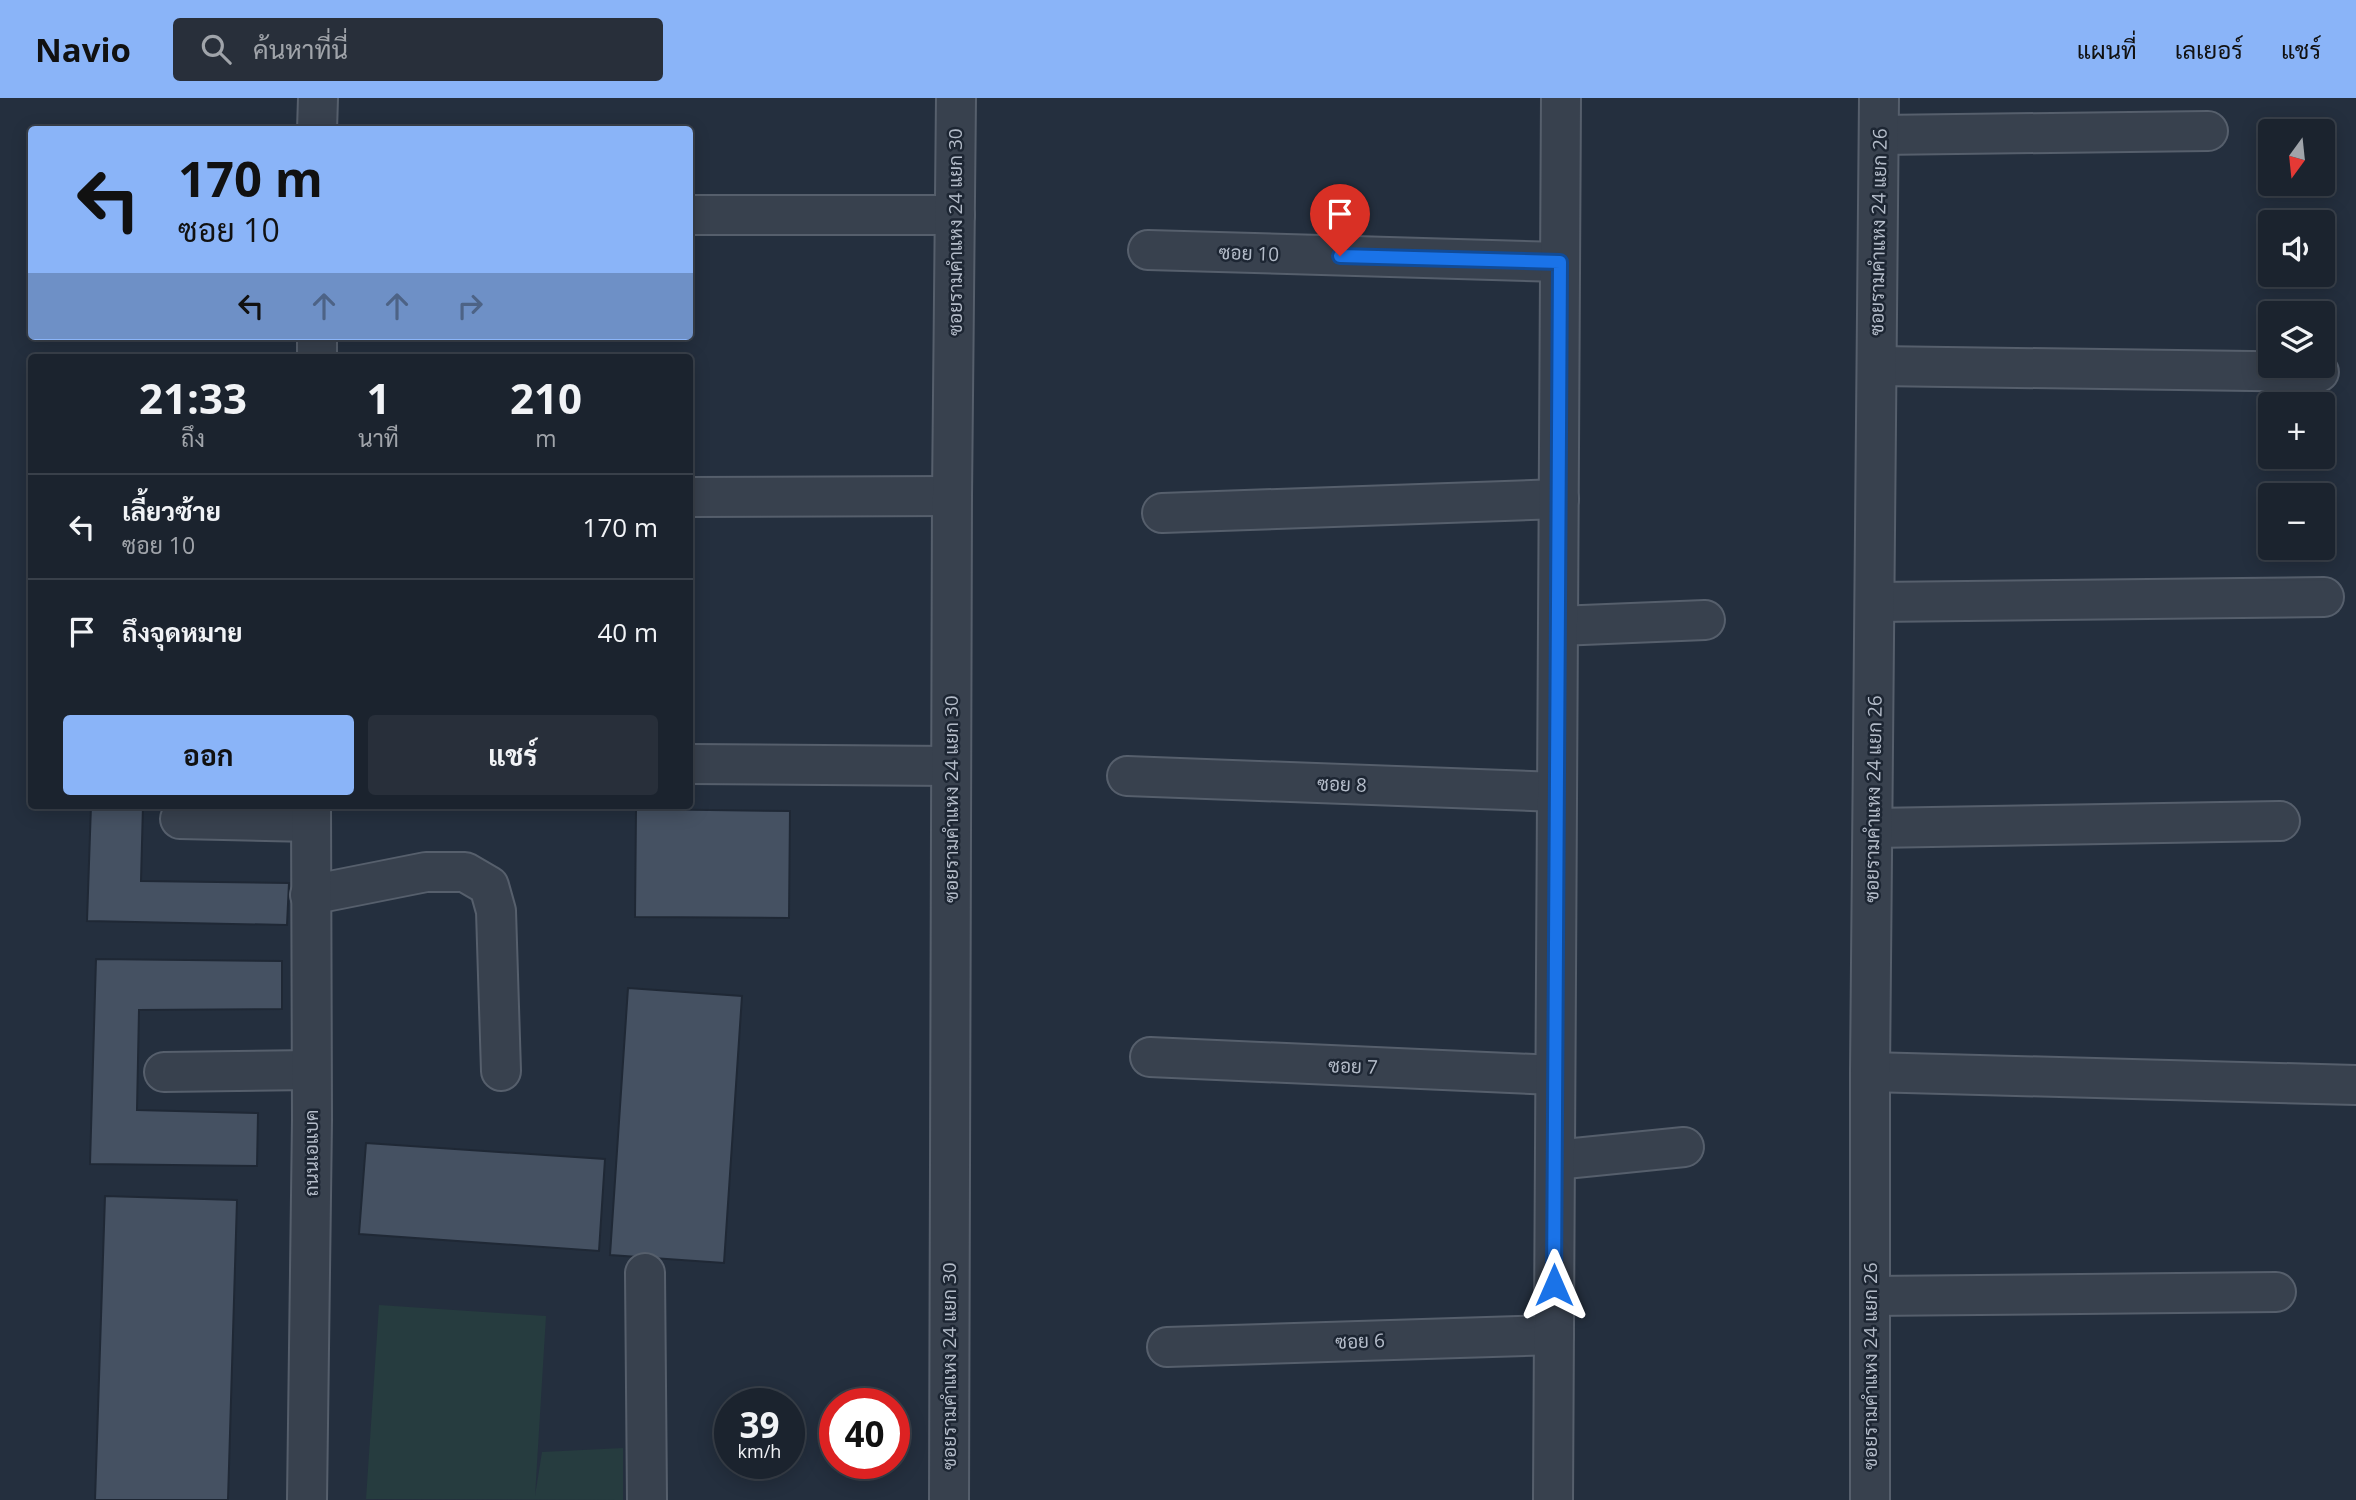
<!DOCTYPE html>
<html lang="th">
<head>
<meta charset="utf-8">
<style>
	:root { --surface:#1b232e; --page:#282f3a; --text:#f1f3f6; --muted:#a0a4aa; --line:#39404a; --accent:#8ab4f8 }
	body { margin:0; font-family:"Open Sans",Sarabun,sans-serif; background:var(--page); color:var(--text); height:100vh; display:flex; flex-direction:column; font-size:26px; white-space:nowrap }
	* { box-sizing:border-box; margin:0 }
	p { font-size:23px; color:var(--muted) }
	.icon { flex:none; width:38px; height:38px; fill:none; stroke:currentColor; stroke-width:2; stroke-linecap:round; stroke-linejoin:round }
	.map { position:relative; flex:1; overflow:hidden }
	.drawer { position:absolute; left:28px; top:256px; width:665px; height:455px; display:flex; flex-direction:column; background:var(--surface); border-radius:7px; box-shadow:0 4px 18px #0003,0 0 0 2px var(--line) }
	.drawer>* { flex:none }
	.top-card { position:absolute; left:28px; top:28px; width:665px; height:214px; border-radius:7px; box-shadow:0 4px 18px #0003,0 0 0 2px var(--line); background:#8ab4f8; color:#111; overflow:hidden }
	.needle { width:46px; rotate:195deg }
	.controls { position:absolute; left:2258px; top:21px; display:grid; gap:14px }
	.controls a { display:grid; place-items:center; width:77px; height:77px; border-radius:7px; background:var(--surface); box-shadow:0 4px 18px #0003,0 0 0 2px var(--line); font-size:35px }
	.speed { position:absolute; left:714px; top:1290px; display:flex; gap:14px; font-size:35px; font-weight:700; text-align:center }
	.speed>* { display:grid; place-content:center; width:91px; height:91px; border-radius:50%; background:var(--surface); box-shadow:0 4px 18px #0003,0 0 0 2px var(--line); line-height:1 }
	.speed small { font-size:18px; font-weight:400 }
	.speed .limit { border:10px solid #d22; background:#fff; color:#111 }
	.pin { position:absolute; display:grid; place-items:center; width:60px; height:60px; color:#fff; margin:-72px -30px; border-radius:50% 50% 50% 0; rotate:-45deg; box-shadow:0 0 7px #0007 }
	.pin .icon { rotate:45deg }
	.me { position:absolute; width:77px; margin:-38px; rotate:0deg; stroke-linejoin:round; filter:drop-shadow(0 0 5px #0008) }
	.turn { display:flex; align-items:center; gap:24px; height:147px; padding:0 35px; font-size:32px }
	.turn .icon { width:91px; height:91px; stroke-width:2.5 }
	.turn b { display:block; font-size:49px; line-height:60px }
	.lanes { display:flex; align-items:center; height:66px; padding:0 35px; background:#0003; justify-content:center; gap:35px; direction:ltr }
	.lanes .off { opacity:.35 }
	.eta { display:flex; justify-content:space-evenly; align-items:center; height:119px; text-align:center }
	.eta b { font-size:42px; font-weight:700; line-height:49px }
	.primary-button { display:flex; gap:14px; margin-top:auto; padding:14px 35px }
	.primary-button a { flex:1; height:80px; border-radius:7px; background:var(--accent); color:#111; font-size:28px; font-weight:700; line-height:80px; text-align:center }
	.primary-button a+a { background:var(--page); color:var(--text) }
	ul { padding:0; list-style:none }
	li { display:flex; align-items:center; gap:21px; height:105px; padding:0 35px; border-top:2px solid var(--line) }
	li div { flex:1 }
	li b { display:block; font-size:26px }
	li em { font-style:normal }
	header { display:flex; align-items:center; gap:42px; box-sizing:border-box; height:98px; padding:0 35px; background:var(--accent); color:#111 }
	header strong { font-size:33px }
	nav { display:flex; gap:38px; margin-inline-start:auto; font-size:24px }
	.search { width:490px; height:63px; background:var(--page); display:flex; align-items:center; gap:18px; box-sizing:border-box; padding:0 24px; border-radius:7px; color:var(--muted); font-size:26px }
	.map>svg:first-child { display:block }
	.green { fill:#263c3f }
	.building { fill:#455162; stroke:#1f2835; stroke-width:2 }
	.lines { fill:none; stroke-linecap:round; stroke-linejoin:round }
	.minor-casing { stroke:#565f6c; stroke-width:42 }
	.minor { stroke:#38414e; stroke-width:38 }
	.route-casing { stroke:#114b97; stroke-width:18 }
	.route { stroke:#1a73e8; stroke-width:12 }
	.labels { text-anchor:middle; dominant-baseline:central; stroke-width:5; stroke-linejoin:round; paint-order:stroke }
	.street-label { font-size:19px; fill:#b4bcc9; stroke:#1d2633 }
</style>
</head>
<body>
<header>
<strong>Navio</strong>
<div class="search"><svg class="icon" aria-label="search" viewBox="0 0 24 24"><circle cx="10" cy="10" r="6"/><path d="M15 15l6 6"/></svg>ค้นหาที่นี่</div>
<nav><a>แผนที่</a><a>เลเยอร์</a><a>แชร์</a></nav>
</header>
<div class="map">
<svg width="2356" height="1402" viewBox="0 0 2356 1402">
	<rect width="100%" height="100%" fill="#242f3e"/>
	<!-- green -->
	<path class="green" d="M 379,1207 L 546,1218 L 535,1398 L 542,1354 L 623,1350 L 623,1402 L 366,1401 Z"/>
	<!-- building -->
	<g class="building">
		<path d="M 91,707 L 143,707 L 141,783 L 289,785 L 287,827 L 87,823 Z"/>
		<path d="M 636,711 L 790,713 L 789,820 L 635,819 Z"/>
		<path d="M 96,861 L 282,863 L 282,911 L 139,912 L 137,1012 L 258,1015 L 257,1068 L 90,1066 Z"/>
		<path d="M 628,890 L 742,898 L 724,1165 L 610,1157 Z"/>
		<path d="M 366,1045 L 605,1061 L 599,1153 L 359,1136 Z"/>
		<path d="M 105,1098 L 237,1102 L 228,1402 L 95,1402 Z"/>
	</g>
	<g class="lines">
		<!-- minor casing -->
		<g class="minor-casing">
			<g id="minor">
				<path d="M 317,32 L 318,0"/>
				<path d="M 1879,37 L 2208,33"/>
				<path d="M 690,117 L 955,117"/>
				<path d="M 1148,152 L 1560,164"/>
				<path d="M 317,238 L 317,259"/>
				<path d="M 1877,268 L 2319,274"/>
				<path d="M 690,399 L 952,398"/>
				<path d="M 1162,415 L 1559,401"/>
				<path d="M 1876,504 L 2324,499"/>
				<path d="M 1558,528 L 1705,522"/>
				<path d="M 690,666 L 951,668"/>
				<path d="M 1127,678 L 1557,694"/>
				<path d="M 180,721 L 311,724"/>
				<path d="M 1873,730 L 2280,723"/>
				<path d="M 310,797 L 426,774 L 465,774 L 489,788 L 496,813 L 501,973"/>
				<path d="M 1150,959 L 1555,977"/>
				<path d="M 164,974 L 311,972"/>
				<path d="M 1870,974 L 2356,987"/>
				<path d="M 1555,1062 L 1684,1049"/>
				<path d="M 645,1175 L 647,1402"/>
				<path d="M 1870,1198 L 2276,1194"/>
				<path d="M 1167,1249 L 1554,1237"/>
				<path d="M 307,1402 L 312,1022 L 311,707"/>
				<path d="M 949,1402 L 952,398 L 956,0"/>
				<path d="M 1553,1402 L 1561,0"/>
				<path d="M 1870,1402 L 1870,974 L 1879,0"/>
			</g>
		</g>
		<!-- minor -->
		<use href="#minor" class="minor"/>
	</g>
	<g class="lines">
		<!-- route casing -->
		<g class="route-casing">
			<path id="route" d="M 1340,158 L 1560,164 L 1554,1187"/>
		</g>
		<!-- route -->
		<use href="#route" class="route"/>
	</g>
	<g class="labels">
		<!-- street labels -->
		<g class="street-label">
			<text transform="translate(955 134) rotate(-90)">ซอยรามคำแหง 24 แยก 30</text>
			<text transform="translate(1878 134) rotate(-89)">ซอยรามคำแหง 24 แยก 26</text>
			<text transform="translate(1249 155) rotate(2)">ซอย 10</text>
			<text transform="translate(1342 686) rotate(2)">ซอย 8</text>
			<text transform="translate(951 701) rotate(-90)">ซอยรามคำแหง 24 แยก 30</text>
			<text transform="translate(1873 701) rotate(-89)">ซอยรามคำแหง 24 แยก 26</text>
			<text transform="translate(1353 968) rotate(2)">ซอย 7</text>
			<text transform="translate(311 1055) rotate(-90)">ถนนเอแบค</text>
			<text transform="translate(1360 1243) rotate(-2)">ซอย 6</text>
			<text transform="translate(949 1268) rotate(-90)">ซอยรามคำแหง 24 แยก 30</text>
			<text transform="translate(1870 1268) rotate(-90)">ซอยรามคำแหง 24 แยก 26</text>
		</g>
	</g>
</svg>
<div class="controls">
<a><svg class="needle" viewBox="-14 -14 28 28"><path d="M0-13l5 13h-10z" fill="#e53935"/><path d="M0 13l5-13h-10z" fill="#a0a4aa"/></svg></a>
<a><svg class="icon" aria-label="sound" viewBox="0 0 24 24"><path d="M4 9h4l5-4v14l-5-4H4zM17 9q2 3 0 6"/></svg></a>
<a><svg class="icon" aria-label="layers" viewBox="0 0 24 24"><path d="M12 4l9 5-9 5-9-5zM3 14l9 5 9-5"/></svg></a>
<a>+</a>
<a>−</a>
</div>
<div class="speed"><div>39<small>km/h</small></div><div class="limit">40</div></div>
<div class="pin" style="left:1340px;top:158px;background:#d93025"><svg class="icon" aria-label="arrive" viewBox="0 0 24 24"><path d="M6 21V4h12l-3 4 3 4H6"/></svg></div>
<svg class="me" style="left:1554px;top:1187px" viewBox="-20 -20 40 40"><path d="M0-17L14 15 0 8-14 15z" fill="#1a73e8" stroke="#fff" stroke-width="4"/></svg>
<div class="top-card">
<div class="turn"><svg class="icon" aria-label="left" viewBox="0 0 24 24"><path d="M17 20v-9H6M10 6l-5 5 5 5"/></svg><div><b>170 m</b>ซอย 10</div></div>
<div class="lanes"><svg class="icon" aria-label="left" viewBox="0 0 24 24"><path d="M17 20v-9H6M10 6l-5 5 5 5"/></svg><svg class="icon off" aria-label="ahead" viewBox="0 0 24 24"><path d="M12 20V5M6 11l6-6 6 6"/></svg><svg class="icon off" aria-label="ahead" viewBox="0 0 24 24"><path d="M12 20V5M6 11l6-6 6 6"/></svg><svg class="icon off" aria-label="right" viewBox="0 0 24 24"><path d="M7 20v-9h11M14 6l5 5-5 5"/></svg></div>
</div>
<section class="drawer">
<div class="eta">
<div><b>21:33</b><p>ถึง</p></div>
<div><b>1</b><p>นาที</p></div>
<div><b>210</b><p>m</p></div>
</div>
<ul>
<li><svg class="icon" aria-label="left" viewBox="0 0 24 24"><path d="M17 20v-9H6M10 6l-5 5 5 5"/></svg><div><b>เลี้ยวซ้าย</b><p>ซอย 10</p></div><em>170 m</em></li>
<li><svg class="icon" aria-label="arrive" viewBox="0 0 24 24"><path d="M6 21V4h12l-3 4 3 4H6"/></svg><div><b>ถึงจุดหมาย</b></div><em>40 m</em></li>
</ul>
<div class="primary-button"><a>ออก</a><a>แชร์</a></div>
</section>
</div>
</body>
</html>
